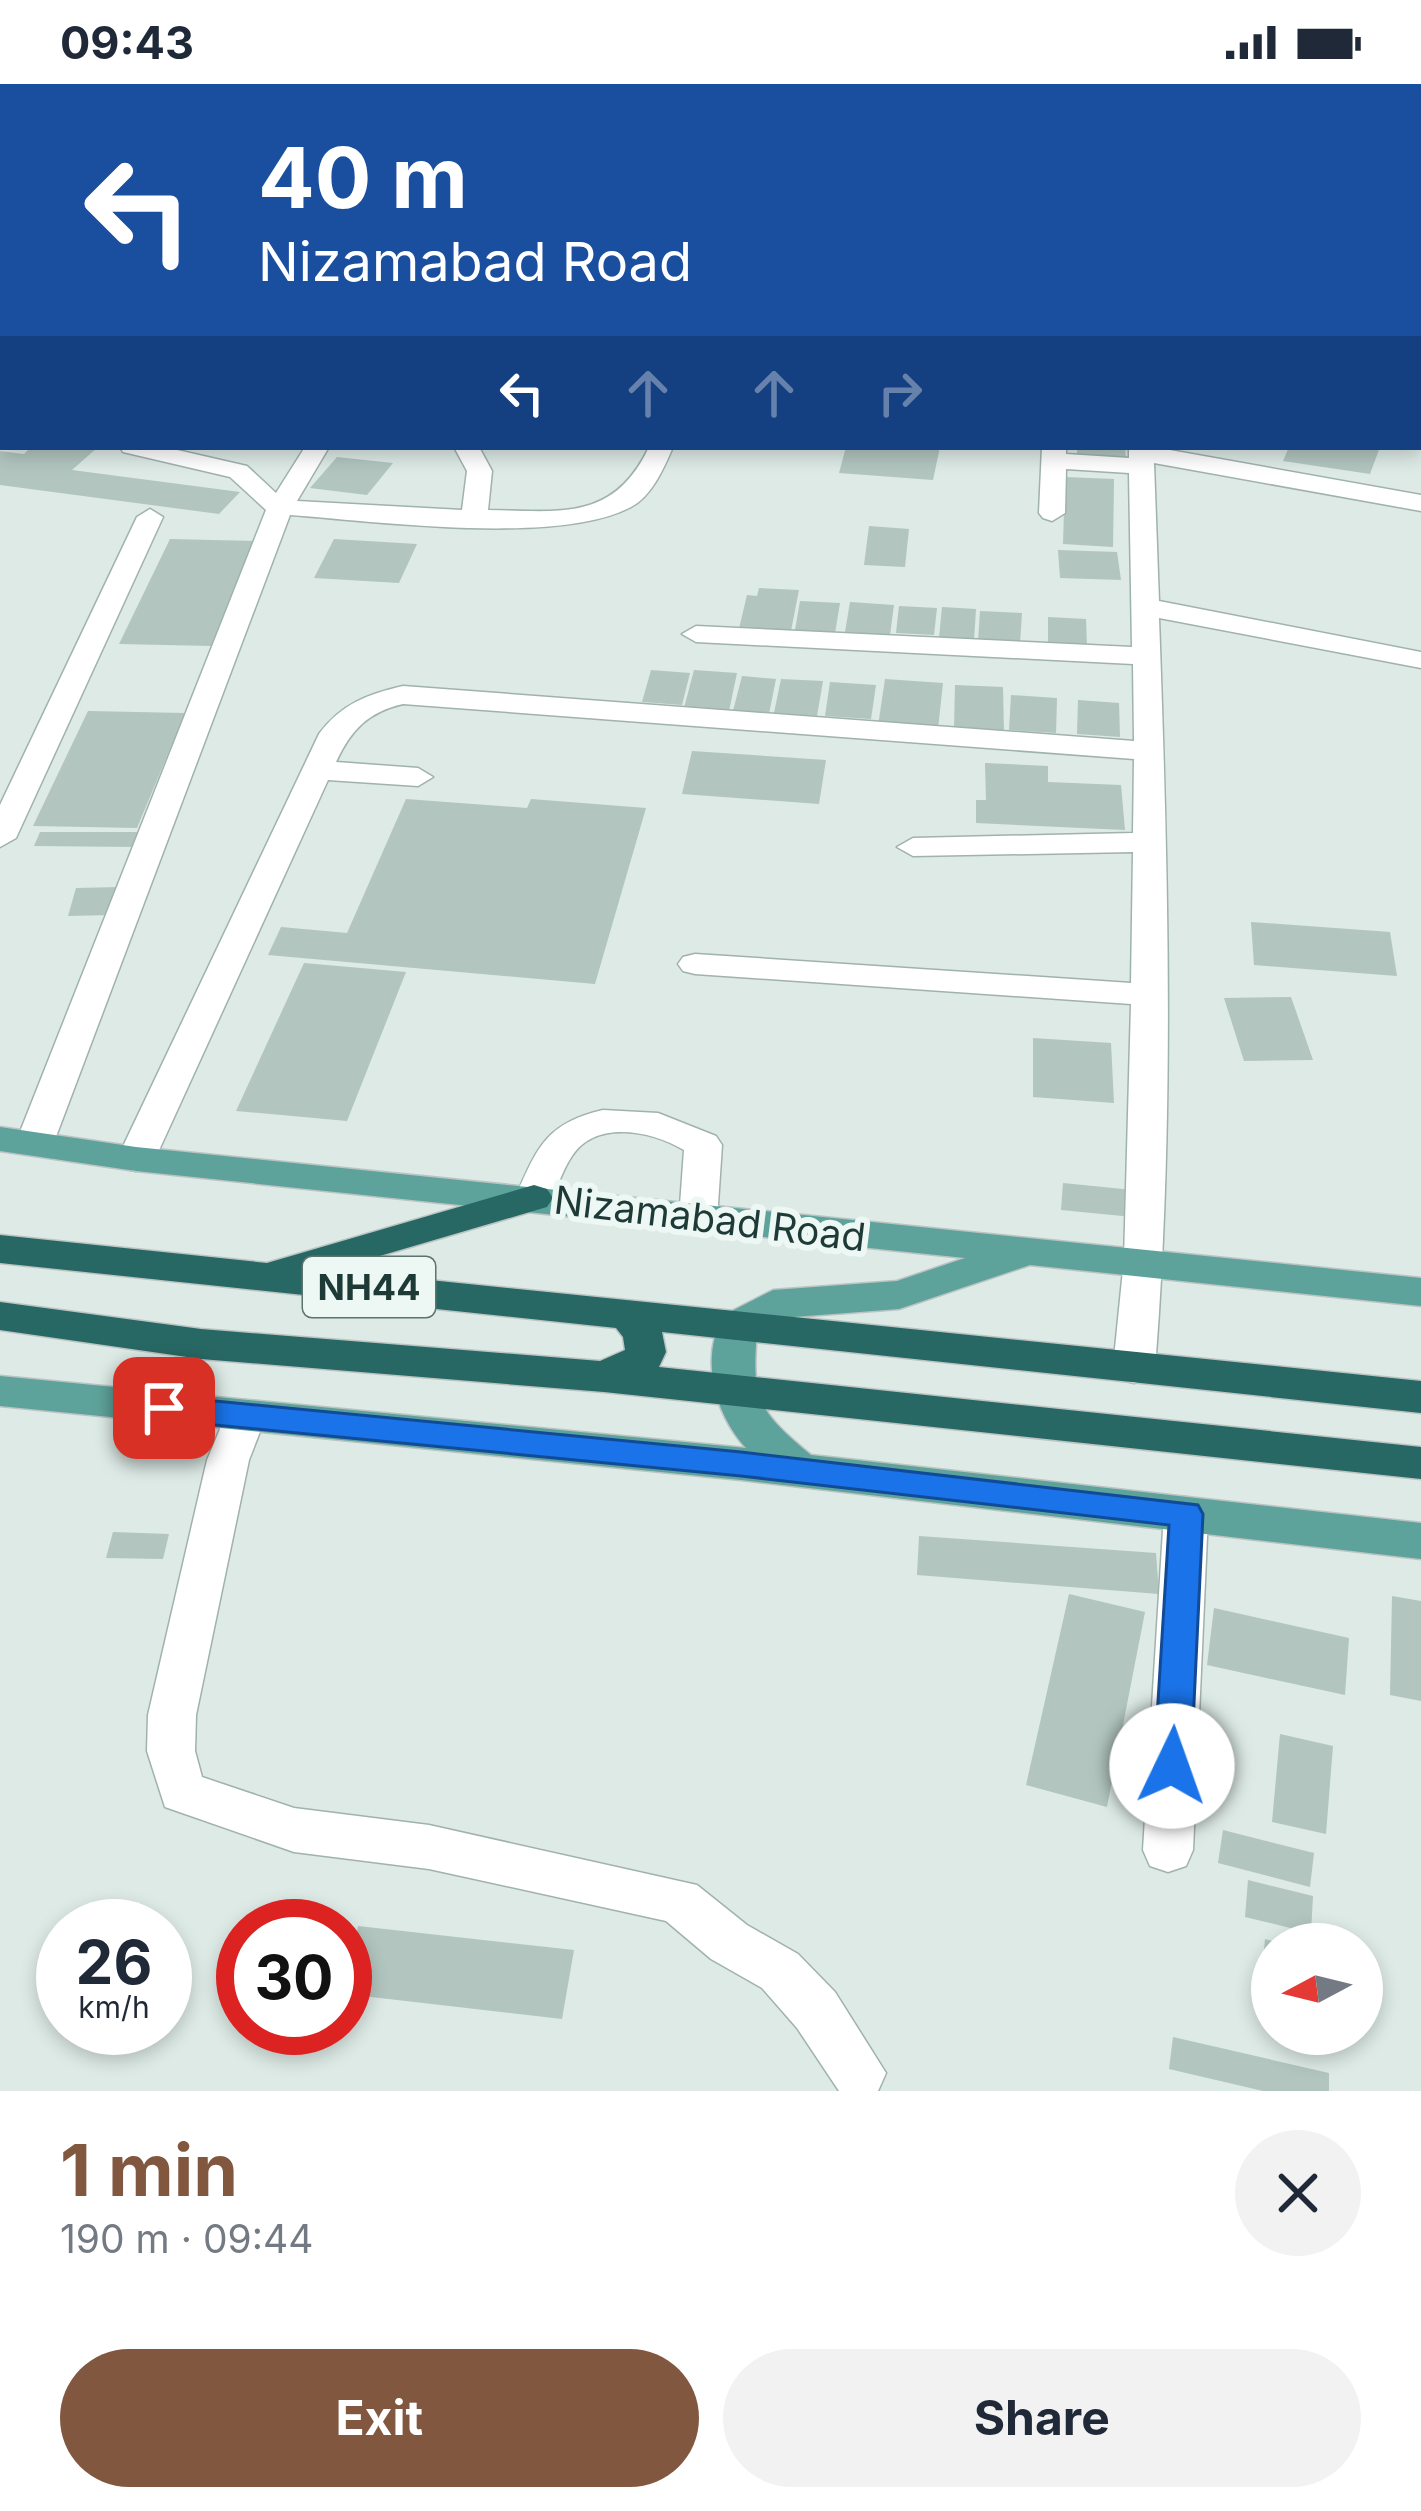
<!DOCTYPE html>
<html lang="en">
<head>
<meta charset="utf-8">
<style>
	:root { --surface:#fff; --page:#f2f2f3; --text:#1f2937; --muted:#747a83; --accent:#825740 }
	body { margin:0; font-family:Inter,sans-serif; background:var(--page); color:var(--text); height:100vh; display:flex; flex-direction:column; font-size:45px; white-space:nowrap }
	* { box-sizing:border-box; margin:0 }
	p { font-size:39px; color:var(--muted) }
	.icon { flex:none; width:66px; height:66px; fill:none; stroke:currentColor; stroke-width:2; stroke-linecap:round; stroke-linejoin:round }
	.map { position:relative; height:2007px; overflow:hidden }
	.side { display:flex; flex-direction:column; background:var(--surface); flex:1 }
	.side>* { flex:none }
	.banner { position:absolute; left:0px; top:0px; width:1422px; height:366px; box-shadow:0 6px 18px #0003; background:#1a4fa0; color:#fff; overflow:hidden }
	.needle { width:78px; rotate:263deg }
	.controls { position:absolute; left:1251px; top:1839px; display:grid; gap:24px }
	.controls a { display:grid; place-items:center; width:132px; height:132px; border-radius:50%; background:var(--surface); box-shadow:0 6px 18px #0003; font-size:60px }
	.speed { position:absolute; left:36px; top:1815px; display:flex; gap:24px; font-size:60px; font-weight:700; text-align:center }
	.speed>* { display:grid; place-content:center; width:156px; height:156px; border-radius:50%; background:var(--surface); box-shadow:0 6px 18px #0003; line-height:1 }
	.speed small { font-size:30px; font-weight:400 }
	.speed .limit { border:18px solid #d22; background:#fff; color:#111 }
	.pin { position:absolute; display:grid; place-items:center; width:102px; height:102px; color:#fff; margin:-51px; border-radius:24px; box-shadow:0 6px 18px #0006 }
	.me { position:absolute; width:132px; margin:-66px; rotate:3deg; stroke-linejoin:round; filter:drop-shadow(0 0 9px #0008) }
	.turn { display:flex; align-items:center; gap:42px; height:252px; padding:0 60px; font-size:54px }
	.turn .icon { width:156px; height:156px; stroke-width:2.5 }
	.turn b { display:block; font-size:84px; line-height:102px }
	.lanes { display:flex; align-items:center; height:114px; padding:0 60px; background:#0003; justify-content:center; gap:60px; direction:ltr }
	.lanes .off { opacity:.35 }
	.round { display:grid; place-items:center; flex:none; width:126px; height:126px; border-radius:63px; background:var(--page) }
	.head { display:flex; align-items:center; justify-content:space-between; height:204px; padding:0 60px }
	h1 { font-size:72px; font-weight:700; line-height:90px; color:var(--accent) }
	.cta { display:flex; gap:24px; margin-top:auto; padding:24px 60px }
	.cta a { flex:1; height:138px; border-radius:72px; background:var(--accent); color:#fff; font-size:48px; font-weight:700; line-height:138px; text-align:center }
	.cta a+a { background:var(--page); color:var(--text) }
	.status { display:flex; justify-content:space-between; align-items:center; height:84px; padding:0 60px; background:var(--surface); direction:ltr }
	.status svg { height:33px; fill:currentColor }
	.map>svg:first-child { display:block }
	.building { fill:#b2c5bf }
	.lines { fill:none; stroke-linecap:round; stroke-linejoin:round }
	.minor-casing { stroke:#a0b2ae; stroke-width:3 }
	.major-casing { stroke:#bcc4c3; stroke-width:3 }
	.highway-casing { stroke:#bcc4c3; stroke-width:3 }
	.path { stroke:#7bb0a7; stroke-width:4.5; stroke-dasharray:3 4.5; stroke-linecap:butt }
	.minor { fill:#fff; fill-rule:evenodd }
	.major { fill:#5ea39b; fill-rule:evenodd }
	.highway { fill:#286864; fill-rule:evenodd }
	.route { fill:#1a73e8; stroke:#114b97; stroke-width:3 }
	.labels { text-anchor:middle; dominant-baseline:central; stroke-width:12; stroke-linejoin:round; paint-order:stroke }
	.shield { fill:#edf7f3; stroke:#5c736f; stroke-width:3 }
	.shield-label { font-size:36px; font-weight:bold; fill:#1e3a37 }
	.street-label { font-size:39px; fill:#1e3a37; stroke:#edf7f3 }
</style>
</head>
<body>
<div class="status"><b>09:43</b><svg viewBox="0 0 49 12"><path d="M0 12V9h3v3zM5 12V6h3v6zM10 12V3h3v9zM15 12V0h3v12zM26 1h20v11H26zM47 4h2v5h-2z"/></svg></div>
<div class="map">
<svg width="1421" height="2007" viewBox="0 0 1421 2007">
	<rect width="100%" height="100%" fill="#ddeae6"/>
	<!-- building -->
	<g class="building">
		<path d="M 31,363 L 98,363 L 72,386 L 240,408 L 219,430 L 0,401 L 0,367 L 24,370 Z"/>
		<path d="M 846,363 L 940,363 L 933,396 L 839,389 Z"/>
		<path d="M 1077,363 L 1125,363 L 1126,375 L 1077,372 Z"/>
		<path d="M 1289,363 L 1380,363 L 1370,390 L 1283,377 Z"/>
		<path d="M 337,373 L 393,379 L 367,411 L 310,404 Z"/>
		<path d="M 1065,393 L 1114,395 L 1113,463 L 1063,460 Z"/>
		<path d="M 869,442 L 909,445 L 905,483 L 864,481 Z"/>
		<path d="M 170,455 L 257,457 L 213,562 L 119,560 Z"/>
		<path d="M 334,455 L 417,460 L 399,499 L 314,494 Z"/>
		<path d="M 1058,466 L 1117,468 L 1121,496 L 1060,494 Z"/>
		<path d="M 759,504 L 799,506 L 790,552 L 738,549 L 747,511 L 757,512 Z"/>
		<path d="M 800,517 L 840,519 L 835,549 L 795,546 Z"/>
		<path d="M 850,518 L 894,521 L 890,551 L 845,548 Z"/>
		<path d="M 899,522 L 937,524 L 934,551 L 896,549 Z"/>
		<path d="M 942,523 L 976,525 L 974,556 L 939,554 Z"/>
		<path d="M 980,527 L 1022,529 L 1020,560 L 978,558 Z"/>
		<path d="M 1048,533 L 1086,535 L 1087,563 L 1048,560 Z"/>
		<path d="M 651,586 L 690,589 L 682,621 L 642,618 Z"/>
		<path d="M 694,586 L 737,589 L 729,627 L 684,624 Z"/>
		<path d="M 742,592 L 776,595 L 769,630 L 733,627 Z"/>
		<path d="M 781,595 L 823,597 L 817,632 L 774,629 Z"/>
		<path d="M 885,595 L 943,599 L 938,645 L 878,642 Z"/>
		<path d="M 830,598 L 876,601 L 871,635 L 825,632 Z"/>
		<path d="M 955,601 L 1003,603 L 1004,648 L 954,645 Z"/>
		<path d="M 1011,611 L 1057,614 L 1056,649 L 1009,646 Z"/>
		<path d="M 1078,616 L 1119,619 L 1120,653 L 1077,650 Z"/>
		<path d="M 88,627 L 185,629 L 137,744 L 33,742 Z"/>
		<path d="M 692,667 L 826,676 L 819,720 L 682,710 Z"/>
		<path d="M 985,679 L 1048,682 L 1048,698 L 1121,701 L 1125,746 L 976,739 L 976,716 L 986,716 Z"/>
		<path d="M 406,715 L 527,724 L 531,715 L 646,724 L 595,900 L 268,871 L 281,843 L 347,849 Z"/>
		<path d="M 40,748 L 142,748 L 137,763 L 34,762 Z"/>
		<path d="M 121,803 L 112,831 L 68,832 L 76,804 Z"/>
		<path d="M 1251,838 L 1390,848 L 1397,892 L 1254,881 Z"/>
		<path d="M 304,879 L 406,888 L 347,1037 L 236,1027 Z"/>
		<path d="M 1291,913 L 1313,976 L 1244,977 L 1224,914 Z"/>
		<path d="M 1033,954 L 1111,959 L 1114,1019 L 1033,1013 Z"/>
		<path d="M 1063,1099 L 1133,1106 L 1133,1133 L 1061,1126 Z"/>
		<path d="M 113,1448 L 169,1450 L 163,1475 L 106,1474 Z"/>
		<path d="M 919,1452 L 1156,1469 L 1159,1510 L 917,1491 Z"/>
		<path d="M 1069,1510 L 1145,1528 L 1107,1723 L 1026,1701 Z"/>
		<path d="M 1392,1512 L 1421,1517 L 1421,1617 L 1390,1611 Z"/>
		<path d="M 1214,1524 L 1349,1554 L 1345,1611 L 1207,1581 Z"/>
		<path d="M 1280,1650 L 1333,1662 L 1326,1750 L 1272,1738 Z"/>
		<path d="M 1223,1746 L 1314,1769 L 1310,1803 L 1218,1779 Z"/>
		<path d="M 1248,1796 L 1313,1812 L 1311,1849 L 1245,1833 Z"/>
		<path d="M 358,1842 L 574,1866 L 562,1935 L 345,1910 Z"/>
		<path d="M 1265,1855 L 1272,1857 L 1272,1934 L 1258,1931 Z"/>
		<path d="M 1173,1953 L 1329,1989 L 1329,2007 L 1263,2007 L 1169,1985 Z"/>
	</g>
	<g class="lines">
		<!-- minor casing -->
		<g class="minor-casing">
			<g id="minor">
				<rect x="0" y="168" width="3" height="12"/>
				<rect x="1419" y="211" width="2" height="13"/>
				<path d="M 1419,300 L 1421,301 L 1421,315 L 1419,314 Z"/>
				<path d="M 3,346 L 3,360 L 0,361 L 0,347 Z"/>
				<path d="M 120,363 L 164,363 L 247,382 L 276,409 L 305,363 L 329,363 L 297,417 L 462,426 L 467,387 L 454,363 L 479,363 L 492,387 L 488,426 C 560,427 614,438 649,363 L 673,363 C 664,384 652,412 631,423 C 558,462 374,437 290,431 L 54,1058 L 48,1067 L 22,1067 L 16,1058 L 266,426 L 230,393 L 123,368 Z"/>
				<path d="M 1042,363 L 1066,363 L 1066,370 L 1129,374 L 1129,363 L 1153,363 L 1421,411 L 1421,427 L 1154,379 L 1159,517 L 1421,568 L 1421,584 L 1159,534 C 1168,782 1175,1036 1155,1284 L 1149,1295 L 1134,1299 L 1119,1295 L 1113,1284 L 1124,1176 L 1131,920 L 695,890 L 683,887 L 678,880 L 683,873 L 695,870 L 1131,899 L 1133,768 L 913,772 L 897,763 L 913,754 L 1133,749 L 1134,675 L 403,620 C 368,628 351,646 336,678 L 418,684 L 433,693 L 418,702 L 328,696 L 155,1075 L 149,1084 L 136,1087 L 123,1084 L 117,1075 L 319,650 C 341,620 368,610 403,602 L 1134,657 L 1133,580 L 696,558 L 682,550 L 696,542 L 1132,563 L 1129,389 L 1066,385 L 1065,429 L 1052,437 L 1043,434 L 1039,429 Z"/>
				<path d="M 150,425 L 163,433 L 16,754 L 0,763 L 0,721 L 137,433 Z"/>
				<path d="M 603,1026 L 658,1029 L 716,1052 L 722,1061 L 717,1135 L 712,1144 L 698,1148 L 684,1144 L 679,1135 L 684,1066 C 652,1047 596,1035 572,1072 C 561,1088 557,1107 547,1123 L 534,1127 L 521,1123 L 515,1114 C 537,1064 546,1039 603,1026 Z"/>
				<path d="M 245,1316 L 260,1321 L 266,1332 L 249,1376 L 196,1631 L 195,1667 L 202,1693 L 294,1724 L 429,1741 L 697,1801 L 747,1841 L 798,1870 L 835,1908 L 886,1989 L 878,2007 L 839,2007 L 797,1944 L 762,1904 L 711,1875 L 666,1837 L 429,1785 L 294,1768 L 165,1723 L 147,1667 L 148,1631 L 207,1376 L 230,1321 Z"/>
				<path d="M 1186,1413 L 1202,1418 L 1208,1430 L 1193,1766 L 1186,1782 L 1168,1788 L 1150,1782 L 1143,1766 L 1164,1430 L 1170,1418 Z"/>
			</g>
		</g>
		<!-- major casing -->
		<g class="major-casing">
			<path id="major" d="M 0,1043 L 136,1063 L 1421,1194 L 1421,1222 L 1030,1181 L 899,1225 L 781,1234 L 757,1248 C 751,1316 759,1328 811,1371 L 1421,1439 L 1421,1475 L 741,1396 L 0,1322 L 0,1292 L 746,1364 C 715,1330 699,1274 724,1231 L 773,1206 L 897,1197 L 965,1174 L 136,1087 L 0,1067 Z"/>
		</g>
		<!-- highway casing -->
		<g class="highway-casing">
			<path id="highway" d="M 534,1101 L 547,1105 L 553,1114 L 547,1123 L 332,1186 L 1421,1297 L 1421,1329 L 662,1248 L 666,1268 L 659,1283 L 1421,1363 L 1421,1395 L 604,1308 L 201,1275 L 0,1246 L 0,1218 L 201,1245 L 600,1277 L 625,1266 L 623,1253 L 616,1244 L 0,1179 L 0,1151 L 267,1179 Z"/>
		</g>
		<!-- path -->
		<path class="path" d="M 118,3 L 122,0"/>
		<!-- minor -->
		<use href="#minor" class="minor"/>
		<!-- major -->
		<use href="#major" class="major"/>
		<!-- highway -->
		<use href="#highway" class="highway"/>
	</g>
	<!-- route -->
	<path class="route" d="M 164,1312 L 741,1368 L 1198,1421 L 1203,1430 L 1191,1682 L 1185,1694 L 1172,1698 L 1159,1694 L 1154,1682 L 1169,1441 L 741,1392 L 164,1336 L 152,1332 L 148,1324 L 152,1315 Z"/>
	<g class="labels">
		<!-- shield labels -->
		<rect class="shield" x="303" y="1173" width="132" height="60" rx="9"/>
		<g class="shield-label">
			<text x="369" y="1203">NH44</text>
		</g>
		<!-- street labels -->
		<g class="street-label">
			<text transform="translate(710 1134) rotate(7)">Nizamabad Road</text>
		</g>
	</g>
</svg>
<div class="controls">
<a><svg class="needle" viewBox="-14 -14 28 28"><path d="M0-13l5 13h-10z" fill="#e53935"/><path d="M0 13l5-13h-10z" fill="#747a83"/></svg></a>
</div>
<div class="speed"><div>26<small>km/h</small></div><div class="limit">30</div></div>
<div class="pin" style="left:164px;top:1324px;background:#d93025"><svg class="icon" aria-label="arrive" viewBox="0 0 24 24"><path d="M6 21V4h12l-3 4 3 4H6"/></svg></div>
<svg class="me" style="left:1172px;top:1682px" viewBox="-20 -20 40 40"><circle r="19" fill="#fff"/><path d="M0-13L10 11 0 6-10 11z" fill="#1a73e8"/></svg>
<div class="banner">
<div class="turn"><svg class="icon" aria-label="left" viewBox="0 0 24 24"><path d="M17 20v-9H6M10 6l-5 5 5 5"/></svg><div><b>40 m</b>Nizamabad Road</div></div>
<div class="lanes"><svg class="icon" aria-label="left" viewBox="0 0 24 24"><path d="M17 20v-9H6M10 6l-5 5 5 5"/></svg><svg class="icon off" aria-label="ahead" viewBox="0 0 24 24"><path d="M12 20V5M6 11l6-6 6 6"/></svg><svg class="icon off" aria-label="ahead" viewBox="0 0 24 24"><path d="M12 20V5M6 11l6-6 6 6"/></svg><svg class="icon off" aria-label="right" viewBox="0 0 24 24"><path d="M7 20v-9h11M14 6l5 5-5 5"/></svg></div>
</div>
</div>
<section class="side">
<div class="head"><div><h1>1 min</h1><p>190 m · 09:44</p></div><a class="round"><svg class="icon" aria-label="close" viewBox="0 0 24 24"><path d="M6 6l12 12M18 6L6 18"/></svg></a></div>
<div class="cta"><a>Exit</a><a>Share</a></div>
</section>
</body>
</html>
